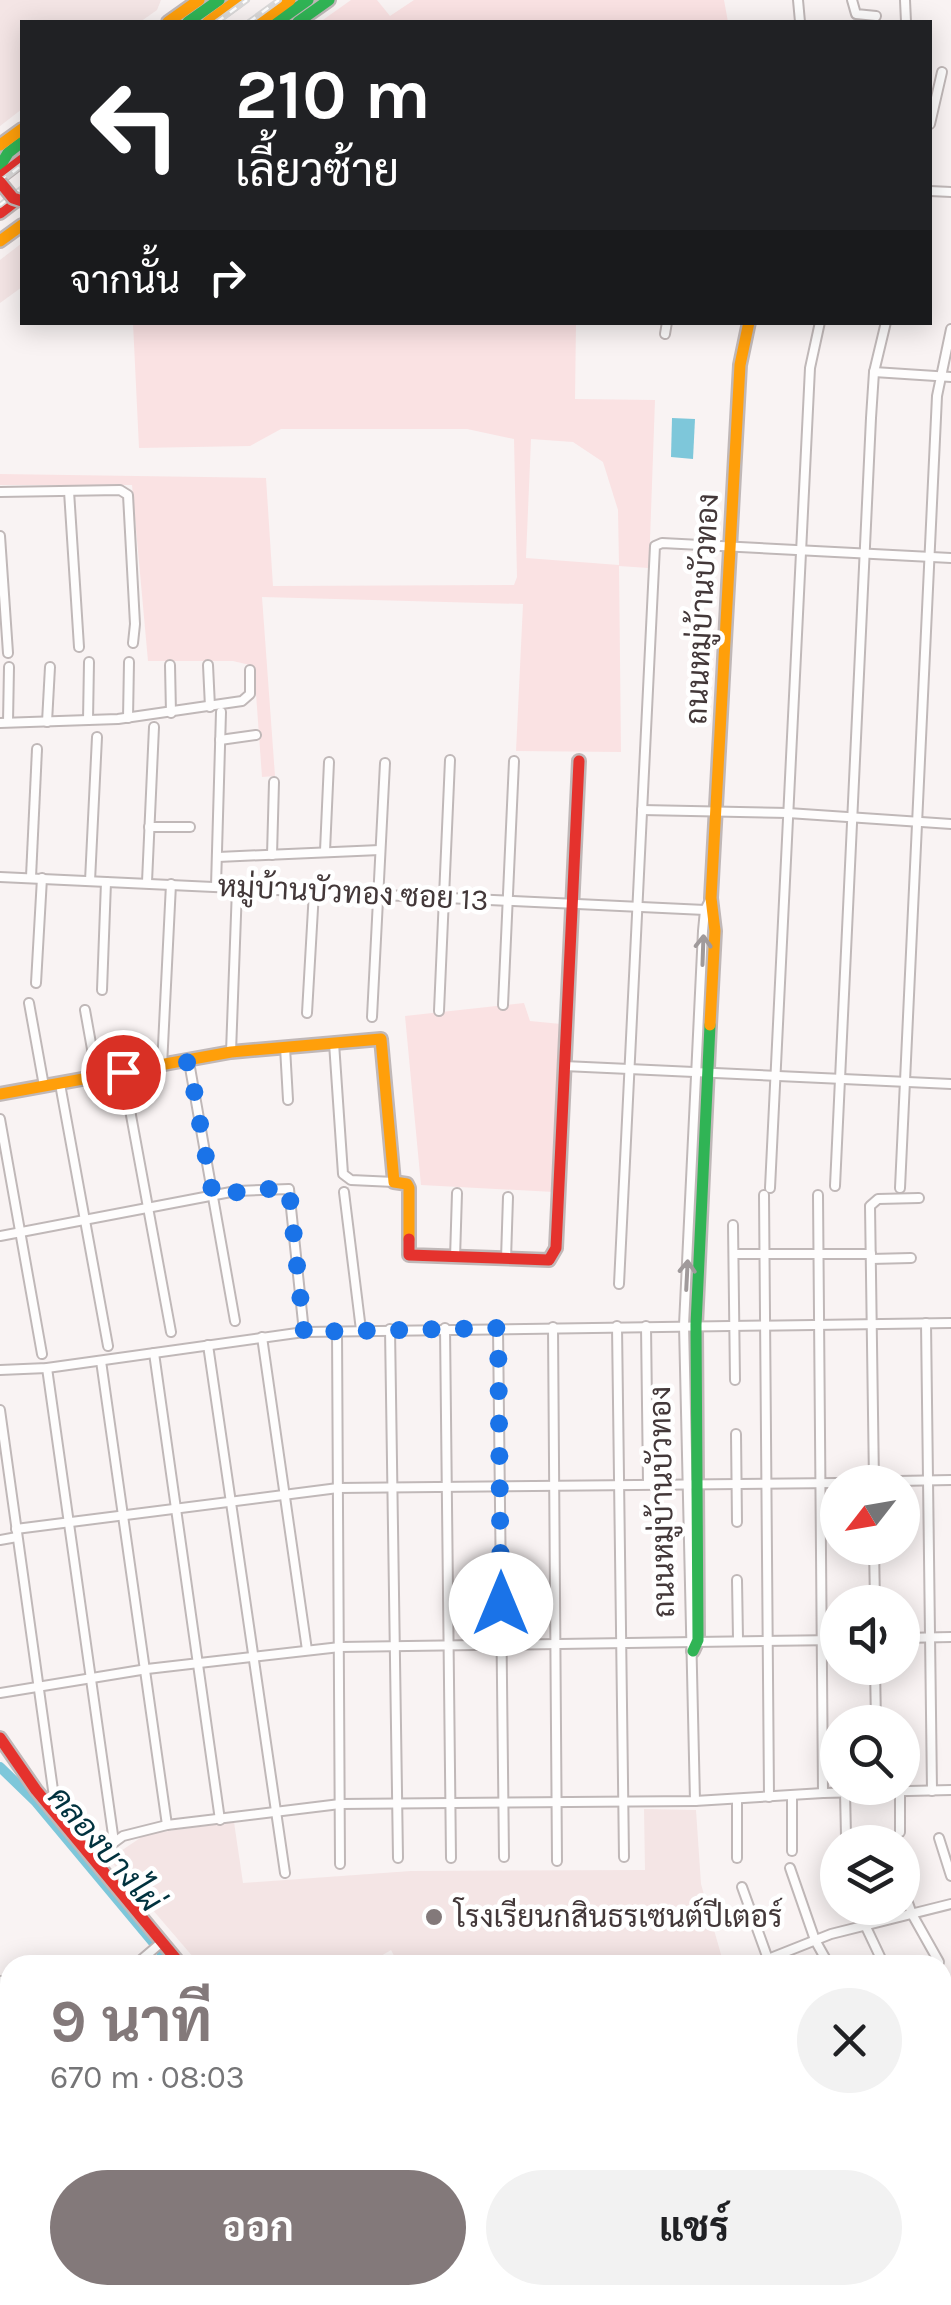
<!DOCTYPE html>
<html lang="th">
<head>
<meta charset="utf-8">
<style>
	:root { --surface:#fff; --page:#f2f2f2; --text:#202124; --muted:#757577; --accent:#83797a }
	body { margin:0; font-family:Karla,Sarabun,sans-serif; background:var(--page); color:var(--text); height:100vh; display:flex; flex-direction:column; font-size:38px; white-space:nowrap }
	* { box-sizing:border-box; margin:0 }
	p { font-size:32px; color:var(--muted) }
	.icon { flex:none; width:55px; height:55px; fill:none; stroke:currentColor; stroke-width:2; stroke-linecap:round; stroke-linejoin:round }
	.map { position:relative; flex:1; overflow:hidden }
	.drawer { position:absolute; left:0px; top:1955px; width:952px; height:350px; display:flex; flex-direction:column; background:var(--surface); border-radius:30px 30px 0 0; box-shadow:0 5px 25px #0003 }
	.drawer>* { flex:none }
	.top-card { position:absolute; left:20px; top:20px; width:912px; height:305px; border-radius:0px; box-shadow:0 5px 25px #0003; background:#202124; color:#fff; overflow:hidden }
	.needle { width:65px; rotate:239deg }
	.fabs { position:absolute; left:820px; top:1465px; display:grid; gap:20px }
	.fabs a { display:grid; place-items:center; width:100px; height:100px; border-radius:50%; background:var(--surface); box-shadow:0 5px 25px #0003; font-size:50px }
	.pin { position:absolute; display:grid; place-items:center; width:85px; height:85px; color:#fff; margin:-42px; border:5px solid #fff; border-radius:50%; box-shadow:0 2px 10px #0007 }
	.me { position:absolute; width:110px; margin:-55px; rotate:0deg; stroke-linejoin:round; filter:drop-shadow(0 0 8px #0008) }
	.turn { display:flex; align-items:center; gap:35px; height:210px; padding:0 50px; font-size:45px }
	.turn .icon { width:130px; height:130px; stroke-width:2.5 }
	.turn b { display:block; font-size:70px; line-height:85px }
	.then { display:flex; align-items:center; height:95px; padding:0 50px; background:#0003; gap:20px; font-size:38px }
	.round { display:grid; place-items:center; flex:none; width:105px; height:105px; border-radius:52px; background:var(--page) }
	.summary { display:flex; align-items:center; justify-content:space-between; height:170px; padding:0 50px }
	h1 { font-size:60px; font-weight:700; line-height:75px; color:var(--accent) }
	.action { display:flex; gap:20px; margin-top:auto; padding:20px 50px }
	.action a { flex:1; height:115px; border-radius:60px; background:var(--accent); color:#fff; font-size:40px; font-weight:700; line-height:115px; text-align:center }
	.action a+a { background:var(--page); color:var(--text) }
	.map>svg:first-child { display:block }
	.built { fill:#f4e5e5 }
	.green { fill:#fae2e3; fill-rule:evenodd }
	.water { fill:#7ec7da }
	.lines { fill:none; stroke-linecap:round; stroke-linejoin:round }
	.canal { stroke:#7ec7da; stroke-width:10 }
	.street-casing { stroke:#c0b8b8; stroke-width:12 }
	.fast-casing { stroke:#c0b8b8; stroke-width:16 }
	.slow-casing { stroke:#c0b8b8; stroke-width:16 }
	.jam-casing { stroke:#c0b8b8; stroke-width:16 }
	.street { stroke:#fefdfd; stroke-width:8 }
	.fast { stroke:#30b455; stroke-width:11 }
	.slow { stroke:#ff9f0a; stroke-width:11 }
	.jam { stroke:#e5322d; stroke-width:11 }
	.rail-casing { stroke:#dad9d9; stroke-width:6 }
	.rail { stroke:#fff; stroke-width:2.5; stroke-dasharray:8; stroke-linecap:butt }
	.jam-bridge-casing { stroke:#c0b8b8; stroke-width:16; stroke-linecap:butt }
	.jam-bridge { stroke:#e5322d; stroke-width:11 }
	.oneway { stroke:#a09a9b }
	.route { stroke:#1a73e8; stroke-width:18; stroke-dasharray:0 32.4 }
	.poi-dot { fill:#83797a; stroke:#fff; stroke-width:4 }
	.labels { text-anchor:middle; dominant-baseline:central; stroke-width:9; stroke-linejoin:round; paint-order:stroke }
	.street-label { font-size:30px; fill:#433839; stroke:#fff }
	.poi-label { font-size:30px; fill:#433839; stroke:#fff; text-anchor:start }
	.water-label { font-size:32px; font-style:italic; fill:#00323e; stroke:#fff }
</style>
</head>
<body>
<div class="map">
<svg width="951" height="2305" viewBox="0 0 951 2305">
	<rect width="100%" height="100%" fill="#f9f3f3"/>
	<!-- built -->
	<g class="built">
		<path d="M 0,0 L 161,0 L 157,10 L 140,22 L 22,22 L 22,109 L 0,126 Z"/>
		<path d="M 22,243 L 22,287 L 0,303 L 0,260 Z"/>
		<path d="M 644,1809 L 696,1810 L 701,1884 L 724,1965 L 399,1965 L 391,1950 L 366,1965 L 200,1965 L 109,1859 L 146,1834 L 234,1822 L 243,1883 L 411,1871 L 645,1870 Z"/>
	</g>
	<!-- green -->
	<g class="green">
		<path d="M 351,0 L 377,0 L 390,16 L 414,0 L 724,0 L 728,22 L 320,22 Z"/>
		<path d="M 133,323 L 576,323 L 575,399 L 655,400 L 649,568 L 619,566 L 621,752 L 516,751 L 523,604 L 262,597 L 275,776 L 262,777 L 254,666 L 233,661 L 148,661 L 132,485 L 0,485 L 0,474 L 266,478 L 273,586 L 514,585 L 517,577 L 514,439 L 467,429 L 281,429 L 250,446 L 139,448 ZM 531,439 L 573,442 L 603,462 L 618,510 L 619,565 L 526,558 Z"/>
		<path d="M 524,1003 L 530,1021 L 561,1024 L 554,1192 L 421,1185 L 405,1016 Z"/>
	</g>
	<!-- water -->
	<path class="water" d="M 672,418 L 695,419 L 693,459 L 671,457 Z"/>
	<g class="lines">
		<!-- canal -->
		<g class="canal">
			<path d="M 0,1767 L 36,1802 L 172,1965"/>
			<path d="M 331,2295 L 335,2305"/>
		</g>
		<!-- street casing -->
		<g class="street-casing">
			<g id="street">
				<path d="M 798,0 L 800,22"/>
				<path d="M 852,0 L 856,14 L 876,16"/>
				<path d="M 905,0 L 906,22"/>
				<path d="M 930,124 L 942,72"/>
				<path d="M 930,191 L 951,192"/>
				<path d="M 665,334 L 667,322"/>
				<path d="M 874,372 L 951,377"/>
				<path d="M 69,491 L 79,647"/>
				<path d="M 0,492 L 120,490 L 128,495 L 135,624 L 133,643"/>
				<path d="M 0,536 L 8,653"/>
				<path d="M 170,665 L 171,713"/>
				<path d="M 208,665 L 210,707"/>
				<path d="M 128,718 L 129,662"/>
				<path d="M 88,720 L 89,662"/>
				<path d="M 8,722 L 9,667"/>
				<path d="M 47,722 L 50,667"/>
				<path d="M 0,723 L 118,719 L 242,701 L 250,694 L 250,670"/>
				<path d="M 220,740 L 256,735"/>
				<path d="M 642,810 L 788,813 L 951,824"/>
				<path d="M 149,827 L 190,827"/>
				<path d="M 325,851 L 329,762"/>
				<path d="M 272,855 L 274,782"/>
				<path d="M 218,857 L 380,850"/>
				<path d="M 0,877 L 705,910"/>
				<path d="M 31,877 L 37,749"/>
				<path d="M 90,881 L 97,737"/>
				<path d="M 147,882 L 154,727"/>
				<path d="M 216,886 L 221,712"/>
				<path d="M 36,983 L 42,878"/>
				<path d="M 102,990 L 106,882"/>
				<path d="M 29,1003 L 44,1086"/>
				<path d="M 503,1005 L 514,761"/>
				<path d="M 85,1010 L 97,1077"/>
				<path d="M 439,1011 L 450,760"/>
				<path d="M 307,1013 L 314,891"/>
				<path d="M 372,1017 L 385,763"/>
				<path d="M 334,1043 L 343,1174 L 351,1180 L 394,1182"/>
				<path d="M 285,1047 L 288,1100"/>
				<path d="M 231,1052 L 237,888"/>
				<path d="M 189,1062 L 235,1321"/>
				<path d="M 162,1066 L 171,884"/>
				<path d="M 564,1066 L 951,1084"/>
				<path d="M 123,1072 L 171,1332"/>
				<path d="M 60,1084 L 108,1346"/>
				<path d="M 0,1119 L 42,1354"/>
				<path d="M 835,1186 L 871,418 L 874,372 L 886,322"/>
				<path d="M 770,1188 L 810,368 L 820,322"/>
				<path d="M 900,1188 L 937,396 L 951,329"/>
				<path d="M 344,1192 L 361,1330"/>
				<path d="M 764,1195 L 769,1797"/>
				<path d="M 818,1195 L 823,1793"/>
				<path d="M 733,1225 L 735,1380"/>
				<path d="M 0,1236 L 236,1191 L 289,1189 L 304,1332"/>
				<path d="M 734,1254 L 871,1254"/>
				<path d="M 455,1258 L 457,1193"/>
				<path d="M 506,1259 L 508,1197"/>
				<path d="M 871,1259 L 911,1258"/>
				<path d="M 619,1284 L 655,546 L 662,543 L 951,558"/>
				<path d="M 926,1323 L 932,1791"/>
				<path d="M 617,1326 L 624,1857"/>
				<path d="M 646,1326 L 648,1483"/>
				<path d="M 553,1327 L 557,1861"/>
				<path d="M 445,1328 L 451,1858"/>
				<path d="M 498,1328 L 504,1857"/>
				<path d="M 390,1329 L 398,1858"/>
				<path d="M 337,1330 L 340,1864"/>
				<path d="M 262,1337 L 307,1650"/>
				<path d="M 208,1345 L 285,1873"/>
				<path d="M 154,1353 L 220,1820"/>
				<path d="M 101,1361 L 167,1825"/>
				<path d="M 47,1368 L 114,1842"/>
				<path d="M 0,1370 L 47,1368 L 304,1332 L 951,1323"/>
				<path d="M 0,1410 L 53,1790"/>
				<path d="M 736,1434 L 737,1522"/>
				<path d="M 844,1482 L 951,1480"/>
				<path d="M 874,1482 L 870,1206 L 878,1199 L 919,1198"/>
				<path d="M 16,1529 L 338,1488 L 838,1483"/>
				<path d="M 0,1540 L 17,1537"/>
				<path d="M 874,1548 L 875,1602"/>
				<path d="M 737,1580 L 738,1639"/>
				<path d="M 902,1638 L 951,1637"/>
				<path d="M 875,1668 L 876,1722"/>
				<path d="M 0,1693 L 147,1669 L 340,1647 L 838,1640"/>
				<path d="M 845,1792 L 846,1836"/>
				<path d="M 792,1796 L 792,1851"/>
				<path d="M 695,1801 L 684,1325 L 703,931 L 705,910 L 711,898"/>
				<path d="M 900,1832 L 900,1791"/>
				<path d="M 939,1838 L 951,1876"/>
				<path d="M 93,1858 L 123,1836 L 167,1825 L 340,1804 L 695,1801 L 823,1793 L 951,1790"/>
				<path d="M 737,1858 L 737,1799"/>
				<path d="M 790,1868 L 815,1940 L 829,1965"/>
				<path d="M 902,1886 L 912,1914 L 939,1962"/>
				<path d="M 742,1887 L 768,1959"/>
				<path d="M 857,1908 L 884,1965"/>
				<path d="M 135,1965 L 162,1942"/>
				<path d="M 769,1965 L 768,1959 L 831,1934 L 951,1904"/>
				<path d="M 0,1981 L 10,2000"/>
				<path d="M 942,2002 L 951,1999"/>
				<path d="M 0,2014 L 10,2009"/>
				<path d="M 0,2101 L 10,2097"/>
				<path d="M 0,2171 L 10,2167"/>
				<path d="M 0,2260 L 10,2256"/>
				<path d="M 359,2295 L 363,2305"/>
				<path d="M 405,2295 L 408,2305"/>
				<path d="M 452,2295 L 456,2305"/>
				<path d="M 500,2295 L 504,2305"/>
				<path d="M 548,2295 L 551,2305"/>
				<path d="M 628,2295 L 633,2305"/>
				<path d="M 37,2305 L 63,2295"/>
				<path d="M 699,2305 L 712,2295"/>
			</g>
		</g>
		<!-- fast casing -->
		<g class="fast-casing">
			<g id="fast">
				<path d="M 188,22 L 219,0"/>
				<path d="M 277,22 L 308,0"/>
				<path d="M 298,22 L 329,0"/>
				<path d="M 0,166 L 8,153 L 22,142"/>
				<path d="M 693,1651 L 698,1640 L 696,1325 L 710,1025"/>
			</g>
		</g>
		<!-- slow casing -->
		<g class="slow-casing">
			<g id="slow">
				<path d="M 168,22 L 199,0"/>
				<path d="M 208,22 L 238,0"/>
				<path d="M 260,22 L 290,0"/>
				<path d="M 0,145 L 22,129"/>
				<path d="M 0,241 L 22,225"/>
				<path d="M 710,1025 L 715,931 L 711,898 L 740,365 L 749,322"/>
				<path d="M 0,1094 L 231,1052 L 381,1039 L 394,1182 L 407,1184 L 409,1188 L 409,1239"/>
				<path d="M 344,2295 L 348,2305"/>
			</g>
		</g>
		<!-- jam casing -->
		<g class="jam-casing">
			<g id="jam">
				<path d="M 0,177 L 22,160"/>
				<path d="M 0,213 L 22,196"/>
				<path d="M 409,1239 L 409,1255 L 549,1260 L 556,1248 L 579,761"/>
				<path d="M 0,1738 L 36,1790 L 181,1965"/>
			</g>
		</g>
		<!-- street -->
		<use href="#street" class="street"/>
		<!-- fast -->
		<use href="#fast" class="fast"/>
		<!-- slow -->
		<use href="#slow" class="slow"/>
		<!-- jam -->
		<use href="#jam" class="jam"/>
		<!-- rail casing -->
		<g class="rail-casing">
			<g id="rail">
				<path d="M 217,22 L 247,0"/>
				<path d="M 249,22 L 279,0"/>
				<path d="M 0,182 L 22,165"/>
				<path d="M 0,205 L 22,188"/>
			</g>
		</g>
		<!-- rail -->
		<use href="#rail" class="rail"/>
		<!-- jam-bridge casing -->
		<g class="jam-bridge-casing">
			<path id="jam-bridge" d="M 0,182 L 13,198 L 22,201"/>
		</g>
		<!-- jam-bridge -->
		<use href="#jam-bridge" class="jam-bridge"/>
	</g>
	<!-- one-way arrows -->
	<defs><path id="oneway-shaft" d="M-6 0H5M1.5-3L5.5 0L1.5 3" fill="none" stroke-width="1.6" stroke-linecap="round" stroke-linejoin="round" transform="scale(2.5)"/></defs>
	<g class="oneway">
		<use href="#oneway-shaft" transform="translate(703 950) rotate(-88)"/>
		<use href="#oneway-shaft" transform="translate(687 1275) rotate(-87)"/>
	</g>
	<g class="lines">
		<!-- route -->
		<path class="route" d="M 123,1072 L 189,1062 L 213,1196 L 256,1189 L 289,1189 L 304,1332 L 498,1328 L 501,1604"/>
	</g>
	<!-- markers -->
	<circle class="poi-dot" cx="434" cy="1917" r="10"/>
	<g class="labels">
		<!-- street labels -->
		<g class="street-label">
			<text transform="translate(702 609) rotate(-87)">ถนนหมู่บ้านบัวทอง</text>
			<text transform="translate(353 893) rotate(3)">หมู่บ้านบัวทอง ซอย 13</text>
			<text transform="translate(662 1502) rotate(-91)">ถนนหมู่บ้านบัวทอง</text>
		</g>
		<!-- poi labels -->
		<g class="poi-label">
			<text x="454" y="1917">โรงเรียนกสินธรเซนต์ปีเตอร์</text>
		</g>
		<!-- water labels -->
		<g class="water-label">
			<text transform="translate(105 1849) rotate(49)">คลองบางไผ่</text>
		</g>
	</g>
</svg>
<div class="fabs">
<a><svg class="needle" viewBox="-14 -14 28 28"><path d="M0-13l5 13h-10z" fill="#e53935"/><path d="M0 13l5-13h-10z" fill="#757577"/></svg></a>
<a><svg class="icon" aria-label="sound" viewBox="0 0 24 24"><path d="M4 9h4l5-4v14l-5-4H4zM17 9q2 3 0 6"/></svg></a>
<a><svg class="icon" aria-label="search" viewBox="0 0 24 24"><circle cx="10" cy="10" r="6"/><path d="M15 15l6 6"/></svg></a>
<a><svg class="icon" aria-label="layers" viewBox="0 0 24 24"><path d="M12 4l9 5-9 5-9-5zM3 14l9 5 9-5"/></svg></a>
</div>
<div class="pin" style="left:123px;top:1072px;background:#d93025"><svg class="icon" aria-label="arrive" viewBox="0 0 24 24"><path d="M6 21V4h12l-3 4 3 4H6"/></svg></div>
<svg class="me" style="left:501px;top:1604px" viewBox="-20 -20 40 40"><circle r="19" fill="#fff"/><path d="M0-13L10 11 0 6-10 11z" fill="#1a73e8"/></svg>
<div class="top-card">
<div class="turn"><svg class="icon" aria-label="left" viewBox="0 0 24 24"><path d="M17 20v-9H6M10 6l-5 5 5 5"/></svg><div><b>210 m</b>เลี้ยวซ้าย</div></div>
<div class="then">จากนั้น<svg class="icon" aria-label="right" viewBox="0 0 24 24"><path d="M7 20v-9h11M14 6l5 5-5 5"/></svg></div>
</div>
<section class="drawer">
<div class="summary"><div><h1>9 นาที</h1><p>670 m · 08:03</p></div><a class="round"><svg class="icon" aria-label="close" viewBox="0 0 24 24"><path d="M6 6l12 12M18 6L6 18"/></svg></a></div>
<div class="action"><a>ออก</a><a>แชร์</a></div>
</section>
</div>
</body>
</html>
